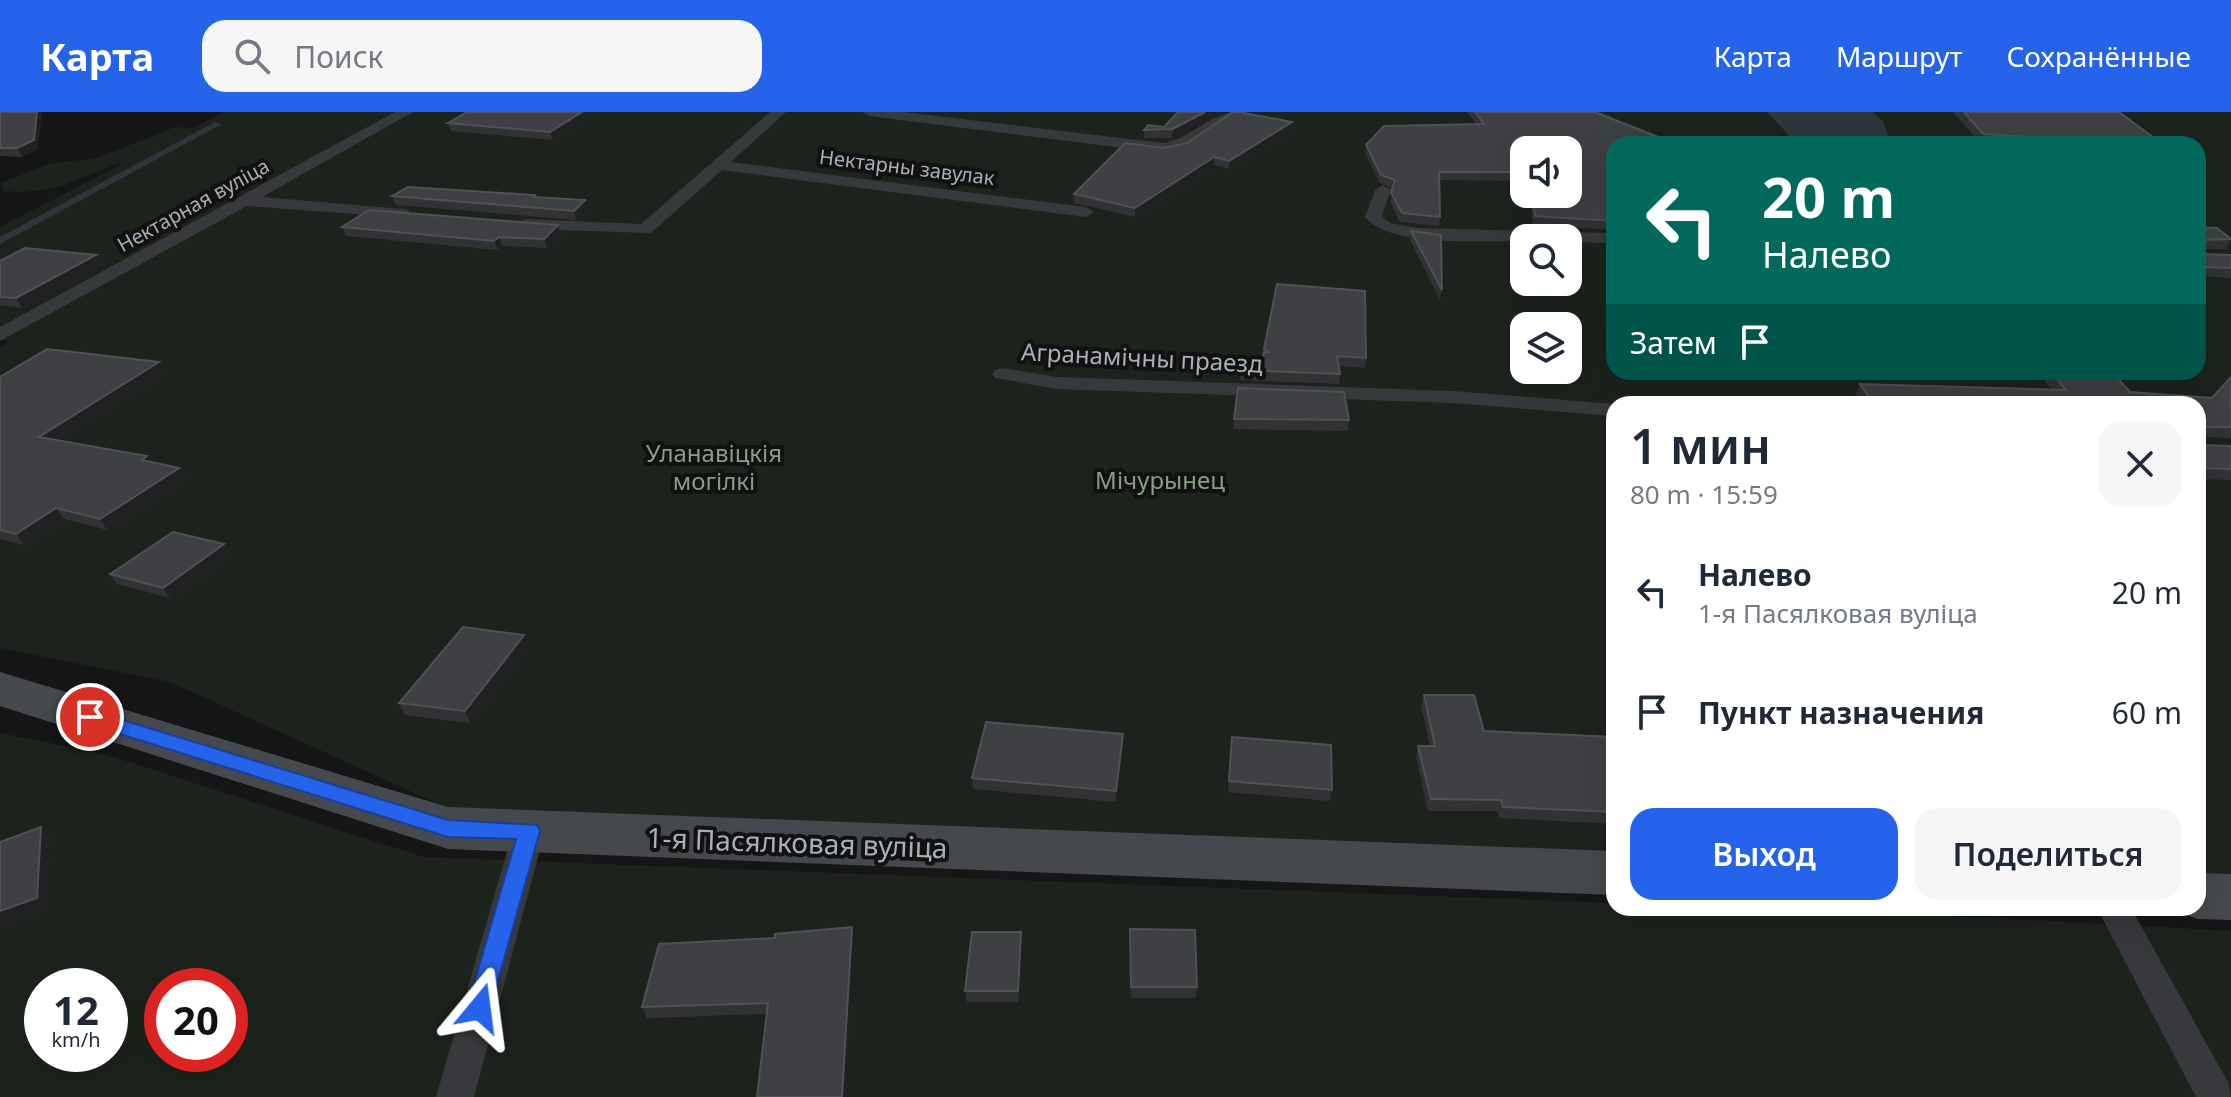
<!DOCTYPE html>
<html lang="ru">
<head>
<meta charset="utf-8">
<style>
	:root { --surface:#fff; --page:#f6f6f7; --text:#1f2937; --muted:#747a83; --accent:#2563eb }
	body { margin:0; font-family:"Noto Sans",sans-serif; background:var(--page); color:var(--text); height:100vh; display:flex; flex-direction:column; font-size:30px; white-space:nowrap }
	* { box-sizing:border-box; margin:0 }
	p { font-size:26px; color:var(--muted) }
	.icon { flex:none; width:44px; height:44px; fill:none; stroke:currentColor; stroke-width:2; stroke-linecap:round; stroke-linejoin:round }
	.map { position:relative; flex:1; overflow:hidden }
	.panel { position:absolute; left:1606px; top:284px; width:600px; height:520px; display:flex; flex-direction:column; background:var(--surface); border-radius:24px; box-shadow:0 8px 32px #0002 }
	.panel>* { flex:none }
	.banner { position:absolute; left:1606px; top:24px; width:600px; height:244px; border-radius:24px; box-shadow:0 8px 32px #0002; background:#00695c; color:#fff; overflow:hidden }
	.buttons { position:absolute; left:1510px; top:24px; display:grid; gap:16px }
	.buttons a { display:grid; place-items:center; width:72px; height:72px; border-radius:16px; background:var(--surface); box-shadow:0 8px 32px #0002; font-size:40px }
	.speed { position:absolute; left:24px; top:856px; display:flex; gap:16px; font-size:40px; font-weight:700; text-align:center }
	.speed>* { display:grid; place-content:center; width:104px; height:104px; border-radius:50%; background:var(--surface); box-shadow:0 8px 32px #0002; line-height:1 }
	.speed small { font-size:20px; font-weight:400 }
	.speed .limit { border:12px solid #d22; background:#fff; color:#111 }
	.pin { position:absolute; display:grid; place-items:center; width:68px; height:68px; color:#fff; margin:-34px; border:4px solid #fff; border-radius:50%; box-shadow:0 2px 8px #0007 }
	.me { position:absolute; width:88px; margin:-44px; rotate:16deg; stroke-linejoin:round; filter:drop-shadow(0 0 6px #0008) }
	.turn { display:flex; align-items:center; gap:28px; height:168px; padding:0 24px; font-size:36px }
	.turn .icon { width:104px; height:104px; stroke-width:2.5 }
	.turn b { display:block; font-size:56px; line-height:68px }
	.then { display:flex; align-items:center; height:76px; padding:0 24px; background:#0003; gap:16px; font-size:30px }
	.round { display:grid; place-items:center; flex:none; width:84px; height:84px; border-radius:24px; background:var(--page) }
	.head { display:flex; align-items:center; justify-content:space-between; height:136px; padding:0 24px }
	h1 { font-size:48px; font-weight:600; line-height:60px }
	.primary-button { display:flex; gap:16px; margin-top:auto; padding:16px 24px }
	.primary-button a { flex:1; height:92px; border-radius:24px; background:var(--accent); color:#fff; font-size:32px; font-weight:600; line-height:92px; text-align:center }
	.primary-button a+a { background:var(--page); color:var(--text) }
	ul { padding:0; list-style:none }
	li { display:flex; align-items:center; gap:24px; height:120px; padding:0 24px }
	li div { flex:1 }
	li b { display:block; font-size:30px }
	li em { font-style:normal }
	header { display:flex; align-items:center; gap:48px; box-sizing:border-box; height:112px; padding:0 40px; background:var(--accent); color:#fff }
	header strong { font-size:38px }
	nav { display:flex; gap:44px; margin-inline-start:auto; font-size:28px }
	.search { width:560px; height:72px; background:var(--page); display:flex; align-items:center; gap:20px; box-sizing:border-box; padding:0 28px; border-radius:24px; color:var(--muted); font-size:30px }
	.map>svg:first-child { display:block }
	.green { fill:#1c221c; fill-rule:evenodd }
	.water { fill:#2d363a }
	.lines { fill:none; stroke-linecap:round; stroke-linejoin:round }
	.stream { fill:#2d363a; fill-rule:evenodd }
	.lane { fill:#37393c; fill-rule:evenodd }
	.secondary { fill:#45484c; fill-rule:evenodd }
	.wall { fill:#323235 }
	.shaded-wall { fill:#212123 }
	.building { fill:#3f4043; stroke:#4f5155; stroke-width:2 }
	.route { fill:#2563eb; stroke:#184099; stroke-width:2 }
	.labels { text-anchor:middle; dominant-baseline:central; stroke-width:8; stroke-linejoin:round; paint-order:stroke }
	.far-street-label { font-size:20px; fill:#a9afb6; stroke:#111112 }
	.street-label { font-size:24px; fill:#a9afb6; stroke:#111112 }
	.park-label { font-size:24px; fill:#859f82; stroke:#111112 }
	.near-street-label { font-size:28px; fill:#a9afb6; stroke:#111112 }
</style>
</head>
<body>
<header>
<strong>Карта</strong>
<div class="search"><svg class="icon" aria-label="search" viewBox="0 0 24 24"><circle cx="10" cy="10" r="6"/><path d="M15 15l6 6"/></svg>Поиск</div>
<nav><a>Карта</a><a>Маршрут</a><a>Сохранённые</a></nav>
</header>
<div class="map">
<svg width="2231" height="985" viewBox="0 0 2231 985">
	<rect width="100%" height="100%" fill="#161617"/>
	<!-- green -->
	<g class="green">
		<path d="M 224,0 L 2231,0 L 2231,789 L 2198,787 L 2198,292 L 1614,292 L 1614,758 L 456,700 L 170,570 L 0,536 L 0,235 L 11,229 L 0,228 L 0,115 L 127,49 C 78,64 60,84 3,79 L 1,71 L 48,52 L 97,46 L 175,15 L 192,16 ZM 1614,32 L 2198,32 L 2198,260 L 1614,260 ZM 1524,38 L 1568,38 L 1568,82 L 1524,82 ZM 1524,126 L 1568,126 L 1568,170 L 1524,170 ZM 1524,214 L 1568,214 L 1568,258 L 1524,258 Z"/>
		<path d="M 0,621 L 101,641 L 423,745 L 1614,791 L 1614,796 C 1820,796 2025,807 2231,819 L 2231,985 L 0,985 ZM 42,874 L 110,874 L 110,942 L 42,942 ZM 162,874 L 230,874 L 230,942 L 162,942 Z"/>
	</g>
	<!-- water -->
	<path class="water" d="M 1767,0 L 1872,0 L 1883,9 L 1891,32 L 1797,32 Z"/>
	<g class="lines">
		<!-- stream -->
		<path class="stream" d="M 215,10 L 222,12 L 0,132 L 0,125 Z"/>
		<!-- lane -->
		<g class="lane">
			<path d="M 395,0 L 413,0 L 262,85 L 403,97 L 409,98 L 409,106 L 247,94 L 0,229 L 0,215 Z"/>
			<path d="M 770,0 L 786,0 L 731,50 L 1086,95 L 1094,100 L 1086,105 L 722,58 L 651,121 L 525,117 L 517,112 L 525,107 L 641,112 Z"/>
			<path d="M 862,0 L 904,0 L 1163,31 C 1192,27 1209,0 1239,0 L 1186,36 L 1163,41 L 869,4 Z"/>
			<path d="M 1383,73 L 1391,78 L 1382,104 L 1390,111 L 1417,116 L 1614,121 L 1614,131 L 1568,130 L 1568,126 L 1524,126 L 1524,129 C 1484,128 1391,137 1365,105 L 1375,78 Z"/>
			<path d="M 1002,256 L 1057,265 L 1452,279 L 1616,292 L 1614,304 L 1452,291 L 1057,277 L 995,266 L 992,262 L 995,258 Z"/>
			<path d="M 529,707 L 540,710 L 545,719 L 474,985 L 436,985 L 513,719 L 518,710 Z"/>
			<path d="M 2097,796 L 2131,796 L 2229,972 L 2231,985 L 2196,985 Z"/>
		</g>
		<!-- secondary -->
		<g class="secondary">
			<path d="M 0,560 L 448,695 L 1614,739 L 1614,783 L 448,737 L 0,594 Z"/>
			<path d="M 2198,761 L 2231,762 L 2231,808 L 2198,807 L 2178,800 L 2176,796 L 2198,796 Z"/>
		</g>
	</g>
	<!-- wall -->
	<g class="wall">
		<path d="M 0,0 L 38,36 L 22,45 L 0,44 Z"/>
		<path d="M 467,0 L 596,0 L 553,28 L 451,19 L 448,11 Z"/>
		<path d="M 1467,0 L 1595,0 L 1614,32 L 1614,118 L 1533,113 L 1529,82 L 1568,82 L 1524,38 L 1524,69 L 1440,68 L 1440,105 L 1439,114 L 1400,110 L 1390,90 L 1393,77 L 1380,71 L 1365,41 L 1366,33 L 1477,13 Z"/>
		<path d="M 1953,0 L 2119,0 L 2162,32 L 2008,32 L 1979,30 Z"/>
		<path d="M 1214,3 L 1172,26 L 1144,26 L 1144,18 L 1164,15 Z"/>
		<path d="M 1291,18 L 1229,57 L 1214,53 L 1135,105 L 1074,91 L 1074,82 L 1163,36 Z"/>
		<path d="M 392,84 L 536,85 L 587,97 L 576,108 L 396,93 Z"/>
		<path d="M 342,115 L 561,122 L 547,136 L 502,134 L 498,138 L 346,124 Z"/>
		<path d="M 2198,115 L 2231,127 L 2226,137 L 2201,137 L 2201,142 L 2231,143 L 2231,166 L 2198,164 Z"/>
		<path d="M 1411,119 L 1442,178 L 1440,188 L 1410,128 Z"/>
		<path d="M 96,143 L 101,152 L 22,196 L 0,193 L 0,149 Z"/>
		<path d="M 1277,172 L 1366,246 L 1365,256 L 1339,254 L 1340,262 L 1339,272 L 1240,268 L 1242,245 L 1262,247 Z"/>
		<path d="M 159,250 L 164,260 L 57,328 L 151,350 L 185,367 L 107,418 L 64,407 L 24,433 L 0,427 L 0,265 Z"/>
		<path d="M 2037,260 L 2112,260 L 2130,280 L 2212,286 L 2231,265 L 2231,326 L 2203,325 L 2203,333 L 2231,334 L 2231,368 L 2198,367 L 2198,292 L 1863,292 L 1856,282 L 1860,272 L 2052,278 Z"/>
		<path d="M 1234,307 L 1349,308 L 1348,319 L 1233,317 Z"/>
		<path d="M 230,443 L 170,486 L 117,472 L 110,462 Z"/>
		<path d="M 524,523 L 528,534 L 470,611 L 405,603 L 399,591 Z"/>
		<path d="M 1424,583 L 1484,619 L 1614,625 L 1614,712 L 1499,706 L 1498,699 L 1428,699 L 1416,645 L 1418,634 L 1430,634 L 1421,594 Z"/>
		<path d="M 1123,622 L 1116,690 L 973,677 L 972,666 Z"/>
		<path d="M 1232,625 L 1332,678 L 1330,689 L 1228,680 Z"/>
		<path d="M 1130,817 L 1197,875 L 1196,886 L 1131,886 Z"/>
		<path d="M 854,826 L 766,902 L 647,906 L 642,895 Z"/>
		<path d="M 1022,831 L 1019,890 L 967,890 L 965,879 Z"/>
	</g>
	<!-- shaded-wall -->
	<g class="shaded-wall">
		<path d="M 37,0 L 42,0 L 38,36 L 22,45 L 17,36 Z"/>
		<path d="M 582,0 L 596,0 L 553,28 L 550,20 Z"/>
		<path d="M 1205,0 L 1214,0 L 1214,3 L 1172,26 L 1173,17 Z"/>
		<path d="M 1292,10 L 1291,18 L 1229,57 L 1229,49 Z"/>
		<path d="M 1214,45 L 1214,53 L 1135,105 L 1135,96 Z"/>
		<path d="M 585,88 L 587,97 L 576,108 L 574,99 Z"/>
		<path d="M 558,113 L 561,122 L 547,136 L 544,127 Z"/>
		<path d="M 499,125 L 502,134 L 498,138 L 494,129 Z"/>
		<path d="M 96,143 L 101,152 L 22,196 L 16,186 Z"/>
		<path d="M 159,250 L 164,260 L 46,336 L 39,325 Z"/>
		<path d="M 179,356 L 185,367 L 107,418 L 100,407 Z"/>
		<path d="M 56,396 L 64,407 L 24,433 L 16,422 Z"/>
		<path d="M 224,432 L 230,443 L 170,486 L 163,476 Z"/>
		<path d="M 524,523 L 528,534 L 470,611 L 465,599 Z"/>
		<path d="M 1123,622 L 1123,633 L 1116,690 L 1116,679 Z"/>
		<path d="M 41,715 L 50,726 L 47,797 L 0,814 L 0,799 Z"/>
		<path d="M 852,815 L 854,826 L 846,985 L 842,985 Z"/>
		<path d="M 1021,820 L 1022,831 L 1019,890 L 1018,879 Z"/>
	</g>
	<!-- building -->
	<g class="building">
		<path d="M 0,0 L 37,0 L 34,28 L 17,36 L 0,36 Z"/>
		<path d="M 467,0 L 582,0 L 550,20 L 448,11 Z"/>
		<path d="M 1178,0 L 1205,0 L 1173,17 L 1144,18 L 1148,13 L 1164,15 Z"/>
		<path d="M 1233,0 L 1239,0 L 1292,10 L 1229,49 L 1214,45 L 1135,96 L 1074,82 L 1125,31 L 1163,36 L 1187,31 Z"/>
		<path d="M 1475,0 L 1595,0 L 1676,32 L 1614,32 L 1614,109 L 1535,104 L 1532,82 L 1568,82 L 1568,38 L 1524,38 L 1524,60 L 1439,60 L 1440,105 L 1402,101 L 1391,81 L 1395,68 L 1381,63 L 1366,33 L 1384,14 L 1484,12 Z"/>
		<path d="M 1964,0 L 2119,0 L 2162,32 L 2139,32 L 1983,22 Z"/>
		<path d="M 408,75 L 535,83 L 533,85 L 585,88 L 574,99 L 392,84 Z"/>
		<path d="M 369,98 L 558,113 L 544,127 L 499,125 L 494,129 L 342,115 Z"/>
		<path d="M 2198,115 L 2217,116 L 2231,127 L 2201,128 L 2201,142 L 2231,143 L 2231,156 L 2198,155 Z"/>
		<path d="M 1411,119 L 1441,123 L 1442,178 Z"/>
		<path d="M 25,136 L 96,143 L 16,186 L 0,185 L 0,149 Z"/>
		<path d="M 1277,172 L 1365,179 L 1366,246 L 1337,244 L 1340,262 L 1241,258 L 1242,245 L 1262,247 L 1264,240 L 1270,240 L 1264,237 Z"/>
		<path d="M 47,237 L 159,250 L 39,325 L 147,344 L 142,348 L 179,356 L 100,407 L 56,396 L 16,422 L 0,418 L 0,265 Z"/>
		<path d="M 2051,260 L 2112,260 L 2130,280 L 2212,286 L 2231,265 L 2231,315 L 2203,315 L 2203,333 L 2231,334 L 2231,357 L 2198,356 L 2198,292 L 1874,292 L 1860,272 L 2066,278 Z"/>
		<path d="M 1238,276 L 1344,280 L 1349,308 L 1234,307 Z"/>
		<path d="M 173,420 L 224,432 L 163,476 L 110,462 Z"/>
		<path d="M 463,515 L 524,523 L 465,599 L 399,591 Z"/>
		<path d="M 1424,583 L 1474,583 L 1484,619 L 1614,625 L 1614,700 L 1503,695 L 1501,688 L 1431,687 L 1418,634 L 1435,634 Z"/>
		<path d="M 986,610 L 1123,622 L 1116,679 L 972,666 Z"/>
		<path d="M 1232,625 L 1331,633 L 1332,678 L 1229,669 Z"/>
		<path d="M 41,715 L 37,786 L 0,799 L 0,730 Z"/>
		<path d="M 852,815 L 842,985 L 757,985 L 768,891 L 642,895 L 659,832 L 775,826 L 775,822 Z"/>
		<path d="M 1130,817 L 1195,818 L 1197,875 L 1131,875 Z"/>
		<path d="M 972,820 L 1021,820 L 1018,879 L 965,879 Z"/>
	</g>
	<!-- route -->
	<path class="route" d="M 90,598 L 448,708 L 537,713 L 540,719 L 488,904 L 480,908 L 471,904 L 467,896 L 516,727 L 448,725 L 82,610 L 80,605 Z"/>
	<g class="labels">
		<!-- far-street labels -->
		<g class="far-street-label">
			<text transform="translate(907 55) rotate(7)">Нектарны завулак</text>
			<text transform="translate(193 93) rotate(-29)">Нектарная вуліца</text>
		</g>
		<!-- street labels -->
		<g class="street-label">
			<text transform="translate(1142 245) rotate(3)">Агранамічны праезд</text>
		</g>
		<!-- park labels -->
		<g class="park-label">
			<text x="714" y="340">Уланавіцкія<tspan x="714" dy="28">могілкі</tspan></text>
			<text x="1160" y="367">Мічурынец</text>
		</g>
		<!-- near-street labels -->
		<g class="near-street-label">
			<text transform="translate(797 730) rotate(2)">1-я Пасялковая вуліца</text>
		</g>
	</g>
</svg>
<div class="buttons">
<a><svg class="icon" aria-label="sound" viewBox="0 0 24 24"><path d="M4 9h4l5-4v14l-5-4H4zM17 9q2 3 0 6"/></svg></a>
<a><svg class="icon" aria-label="search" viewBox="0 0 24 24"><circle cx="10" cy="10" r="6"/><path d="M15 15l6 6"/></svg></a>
<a><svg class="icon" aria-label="layers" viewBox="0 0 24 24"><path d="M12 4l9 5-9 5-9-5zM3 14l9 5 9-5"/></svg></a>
</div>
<div class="speed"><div>12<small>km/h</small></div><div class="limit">20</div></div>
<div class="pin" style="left:90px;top:605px;background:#d93025"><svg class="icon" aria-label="arrive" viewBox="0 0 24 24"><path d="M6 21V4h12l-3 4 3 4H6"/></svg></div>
<svg class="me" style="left:480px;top:896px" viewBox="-20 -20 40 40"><path d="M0-17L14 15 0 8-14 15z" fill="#2563eb" stroke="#fff" stroke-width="4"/></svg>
<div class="banner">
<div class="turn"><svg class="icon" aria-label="left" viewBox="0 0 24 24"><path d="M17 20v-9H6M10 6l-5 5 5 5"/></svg><div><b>20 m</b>Налево</div></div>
<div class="then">Затем<svg class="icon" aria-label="arrive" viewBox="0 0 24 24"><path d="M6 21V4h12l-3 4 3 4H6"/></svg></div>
</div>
<section class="panel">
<div class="head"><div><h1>1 мин</h1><p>80 m · 15:59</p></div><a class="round"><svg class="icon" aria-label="close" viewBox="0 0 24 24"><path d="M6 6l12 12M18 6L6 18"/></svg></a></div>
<ul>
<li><svg class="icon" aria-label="left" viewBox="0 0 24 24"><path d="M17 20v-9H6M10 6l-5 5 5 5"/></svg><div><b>Налево</b><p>1-я Пасялковая вуліца</p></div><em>20 m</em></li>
<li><svg class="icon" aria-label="arrive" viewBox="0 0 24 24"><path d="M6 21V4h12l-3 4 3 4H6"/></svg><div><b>Пункт назначения</b></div><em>60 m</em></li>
</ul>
<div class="primary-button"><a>Выход</a><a>Поделиться</a></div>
</section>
</div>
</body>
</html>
